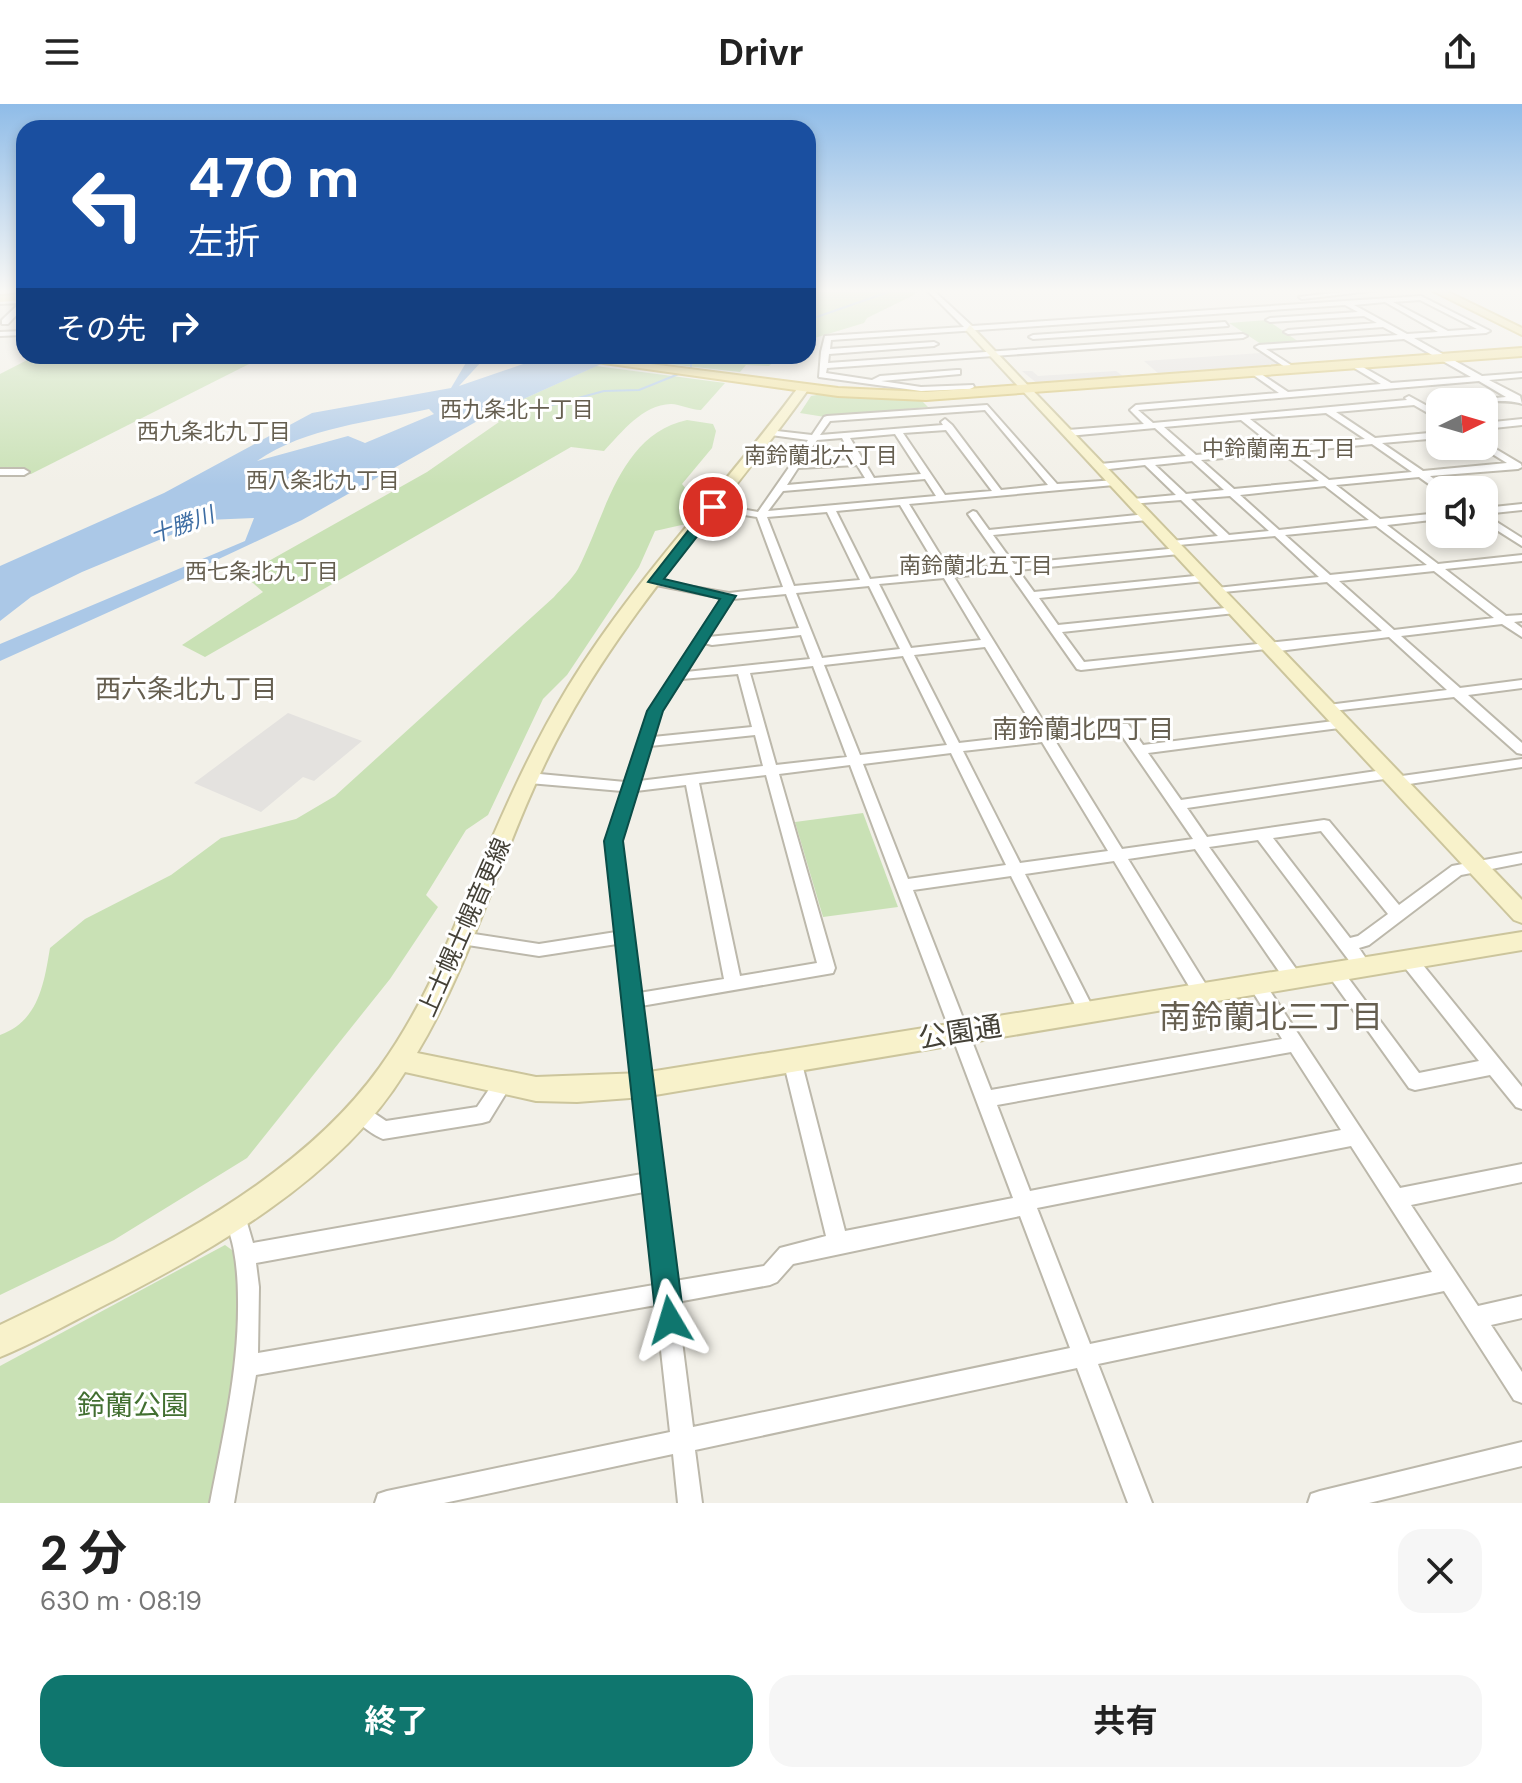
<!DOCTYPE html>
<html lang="ja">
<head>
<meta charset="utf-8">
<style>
	:root { --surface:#fff; --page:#f6f6f6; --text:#222; --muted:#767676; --accent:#0f766e }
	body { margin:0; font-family:"DM Sans","Noto Sans JP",sans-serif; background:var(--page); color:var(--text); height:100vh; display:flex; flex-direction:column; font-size:30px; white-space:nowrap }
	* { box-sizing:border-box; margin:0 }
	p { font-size:26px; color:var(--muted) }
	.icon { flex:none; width:44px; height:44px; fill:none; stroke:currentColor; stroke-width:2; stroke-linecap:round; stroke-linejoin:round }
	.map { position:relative; height:1399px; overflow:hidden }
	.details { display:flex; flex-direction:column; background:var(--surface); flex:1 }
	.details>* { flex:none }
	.top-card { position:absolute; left:16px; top:16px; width:800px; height:244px; border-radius:24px; box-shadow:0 4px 12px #0003; background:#1a4fa0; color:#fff; overflow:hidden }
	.needle { width:52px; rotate:85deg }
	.fabs { position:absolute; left:1426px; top:284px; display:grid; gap:16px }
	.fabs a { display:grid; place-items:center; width:72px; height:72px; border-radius:16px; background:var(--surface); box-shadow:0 4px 12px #0003; font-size:40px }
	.pin { position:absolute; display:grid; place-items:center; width:68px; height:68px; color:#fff; margin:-34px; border:4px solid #fff; border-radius:50%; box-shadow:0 2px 8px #0007 }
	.me { position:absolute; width:88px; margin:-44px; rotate:353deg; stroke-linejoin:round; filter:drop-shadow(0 0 6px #0008) }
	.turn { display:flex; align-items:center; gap:28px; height:168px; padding:0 40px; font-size:36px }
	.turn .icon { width:104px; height:104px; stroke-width:2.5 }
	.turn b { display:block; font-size:56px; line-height:68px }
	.then { display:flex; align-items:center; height:76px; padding:0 40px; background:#0003; gap:16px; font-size:30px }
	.round { display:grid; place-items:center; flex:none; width:84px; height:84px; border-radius:24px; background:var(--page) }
	.overview { display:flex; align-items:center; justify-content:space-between; height:136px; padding:0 40px }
	h1 { font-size:48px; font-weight:700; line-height:60px }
	.primary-button { display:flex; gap:16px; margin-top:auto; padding:16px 40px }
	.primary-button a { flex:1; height:92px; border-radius:24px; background:var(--accent); color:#fff; font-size:32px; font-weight:700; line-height:92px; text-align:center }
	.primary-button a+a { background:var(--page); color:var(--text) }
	header { display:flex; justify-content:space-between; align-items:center; height:104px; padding:0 40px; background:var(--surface); font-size:36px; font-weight:700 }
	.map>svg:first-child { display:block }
	.green { fill:#c9e1b5 }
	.parking { fill:#e4e2df }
	.water { fill:#abc8e7; fill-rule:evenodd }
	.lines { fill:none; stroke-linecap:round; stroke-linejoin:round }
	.stream { stroke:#abc8e7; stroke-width:2 }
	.street-casing { stroke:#bcb8ab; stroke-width:4 }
	.secondary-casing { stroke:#ccc59c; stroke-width:4 }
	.primary-casing { stroke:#d5c272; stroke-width:4 }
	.street { fill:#fff; fill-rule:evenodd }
	.secondary { fill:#f8f2cb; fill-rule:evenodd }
	.primary { fill:#f2e4a0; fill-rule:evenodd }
	.route { fill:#0f766e; stroke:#0a4d48; stroke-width:2 }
	.labels { text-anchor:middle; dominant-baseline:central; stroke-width:6; stroke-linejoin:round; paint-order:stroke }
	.far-neighbourhood-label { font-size:22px; fill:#665f50; stroke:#fff }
	.far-water-label { font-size:22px; font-style:italic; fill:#3d6da3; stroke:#fff }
	.street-label { font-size:24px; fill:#444137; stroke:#fff }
	.neighbourhood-label { font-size:26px; fill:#665f50; stroke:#fff }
	.near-street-label { font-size:28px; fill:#444137; stroke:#fff }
	.near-park-label { font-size:28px; fill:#426f31; stroke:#fff }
	.near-neighbourhood-label { font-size:32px; fill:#665f50; stroke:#fff }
</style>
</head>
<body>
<header><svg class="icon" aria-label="menu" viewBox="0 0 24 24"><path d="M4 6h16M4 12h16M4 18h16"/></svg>Drivr<svg class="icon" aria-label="share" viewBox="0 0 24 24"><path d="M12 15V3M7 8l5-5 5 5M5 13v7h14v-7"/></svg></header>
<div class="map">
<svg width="1522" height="1399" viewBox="0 0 1522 1399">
	<rect width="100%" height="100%" fill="#f2f0e8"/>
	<!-- green -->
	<g class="green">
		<path d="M 808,185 L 919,185 L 914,191 L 867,214 L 864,219 L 808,236 Z"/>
		<path d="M 1267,216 L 1299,238 L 1261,240 L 1229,219 Z"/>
		<path d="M 35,252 L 265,252 L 31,370 L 0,372 L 0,270 Z"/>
		<path d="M 619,252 L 796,252 L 793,256 L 776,256 L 769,262 L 746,261 L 740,268 L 614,254 Z"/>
		<path d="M 596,262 L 725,279 L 701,306 C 690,306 680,300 671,300 C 642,301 622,328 604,347 L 571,343 L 205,553 L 182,541 L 263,488 L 244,471 L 427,368 L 499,318 L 488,311 Z"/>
		<path d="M 822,290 L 922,297 L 928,303 L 825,313 L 800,309 L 811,292 Z"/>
		<path d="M 687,316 L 713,320 L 716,327 L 712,344 L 682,380 L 698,400 L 686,420 L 655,427 L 639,463 L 567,571 L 543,595 L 488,711 L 466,726 L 426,791 L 438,803 L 390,875 L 247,1054 L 114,1136 L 0,1191 L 0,931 C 39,917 44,879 50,844 L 85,815 L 171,771 L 221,734 L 296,715 L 335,692 L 554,493 C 562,484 572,475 578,465 C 606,411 619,331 687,316 Z"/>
		<path d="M 863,709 L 898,803 L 823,813 L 795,718 Z"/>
		<path d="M 225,1141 L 236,1149 L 241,1251 L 213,1399 L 0,1399 L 0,1262 Z"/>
	</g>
	<!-- parking -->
	<g class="parking">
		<path d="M 1261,249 L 1277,260 L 1160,271 L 1144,257 Z"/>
		<path d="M 1022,267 L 1032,267 L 1038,272 L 1116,267 L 1124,273 L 1038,280 Z"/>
		<path d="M 288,609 L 362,637 L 314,677 L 303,673 L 261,708 L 194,679 Z"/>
	</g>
	<!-- water -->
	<path class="water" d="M 470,252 L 496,252 L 483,256 L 459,282 L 532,257 L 531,252 L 537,252 L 539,257 L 557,252 L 619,252 L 488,311 L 302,416 L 208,460 L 209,463 L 0,557 L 0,540 L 245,437 L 254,414 L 207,416 L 82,468 L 31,493 L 0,517 L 0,462 L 164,389 L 312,309 L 451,284 ZM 429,305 L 434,310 L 365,339 L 348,332 L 257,357 C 306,323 372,318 429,305 Z"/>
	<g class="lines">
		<!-- stream -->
		<g class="stream">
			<path d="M 808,216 L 897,185"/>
			<path d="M 510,298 L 545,303 L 604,287 L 639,286 L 691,265 L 691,256 L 701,252"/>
		</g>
		<!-- street casing -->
		<g class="street-casing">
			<g id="street">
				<path d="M 926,185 L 932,185 L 972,222 L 1421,192 L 1490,227 L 1486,229 L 1414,234 L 1482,272 L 1522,269 L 1522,273 L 1489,276 L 1520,292 L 1522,300 C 1509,295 1484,298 1470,298 L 1474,296 L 1506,293 L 1479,277 L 1138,306 L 1153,319 L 1407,296 L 1405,294 L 1409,292 L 1440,309 L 1440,316 L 1414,301 L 1336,308 L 1375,334 L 1440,328 L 1440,334 L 1382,339 L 1423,367 L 1507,359 L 1481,343 L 1484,342 L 1484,338 L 1521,360 L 1522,363 L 1518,365 L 1430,372 L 1449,386 L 1440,388 L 1419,373 L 1336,381 L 1380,415 L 1440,409 L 1440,415 L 1387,421 L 1438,460 L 1522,451 L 1522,457 L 1445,465 L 1506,512 L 1522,511 L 1522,517 L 1514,518 L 1522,524 L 1522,533 L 1502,520 L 1401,532 L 1460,584 L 1522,576 L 1522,584 L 1468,591 L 1522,639 L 1522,650 L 1517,649 L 1454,593 L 1324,608 L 1322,605 L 1324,602 L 1328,601 L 1447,586 L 1389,533 L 1271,548 L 1266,545 L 1081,566 L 1077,565 L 1008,467 L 954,473 L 1122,745 L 1193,735 L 1118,626 L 1117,623 L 1118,620 L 1128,620 L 1143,641 L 1342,616 L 1348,620 L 1347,623 L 1148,649 L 1181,696 L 1390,665 L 1395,667 L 1397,670 L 1395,673 L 1522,655 L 1522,663 L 1396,682 L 1391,680 L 1389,677 L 1391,674 L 1187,704 L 1207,733 L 1324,716 L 1329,717 L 1399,801 L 1452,762 L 1522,749 L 1522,759 L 1461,771 L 1369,841 L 1359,844 L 1371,862 L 1369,867 L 1363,869 L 1357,867 L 1258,736 L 1209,743 L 1299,869 L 1301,874 L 1299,879 L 1293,881 L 1287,879 L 1195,745 L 1128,755 L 1208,884 L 1210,889 L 1208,894 L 1202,896 L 1196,894 L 1114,757 L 1025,770 L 1095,908 L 1093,913 L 1087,915 L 1081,913 L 1011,772 L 913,786 L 991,986 L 1282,935 L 1248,880 L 1250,875 L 1256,873 L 1262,875 L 1400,1084 L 1522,1060 L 1522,1078 L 1411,1101 L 1478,1202 L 1522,1192 L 1522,1214 L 1491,1221 L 1522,1268 L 1522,1299 L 1514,1296 L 1444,1187 L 1098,1260 L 1152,1399 L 1128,1399 L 1077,1264 L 695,1346 L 702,1399 L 678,1399 L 673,1350 L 444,1399 L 375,1399 L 378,1390 L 387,1387 L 670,1328 L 656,1201 L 256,1271 L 234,1399 L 210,1399 C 223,1332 239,1265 238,1196 C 238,1180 237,1163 234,1147 C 232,1133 224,1118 229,1105 L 236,1102 L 243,1105 L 253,1139 L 642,1070 L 617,840 L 539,852 L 461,840 L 455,838 L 453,834 L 455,830 L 461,828 L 539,840 L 616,828 L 606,737 L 622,687 L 529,679 L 522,674 L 529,669 L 625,678 L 649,607 L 722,494 L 651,480 L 651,476 L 729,489 L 783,483 L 757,413 L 713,406 L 708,403 L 713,400 L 758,408 L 808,336 L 771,331 L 767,328 L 768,326 L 812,331 L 824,313 L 827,312 L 987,301 L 1057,380 L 1117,376 L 1117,380 L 1114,381 L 909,400 L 950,467 L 1004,461 L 968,410 L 973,407 L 976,408 L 989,426 L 1147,410 L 1152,413 L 1147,416 L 993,431 L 1014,460 L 1179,444 L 1184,447 L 1179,450 L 1018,466 L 1034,488 L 1205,471 L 1210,474 L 1205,477 L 1039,494 L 1058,521 L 1235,503 L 1241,506 L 1235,509 L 1062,528 L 1084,558 L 1382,527 L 1327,478 L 1213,489 L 1213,485 L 1217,484 L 1319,473 L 1275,432 L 1168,442 L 1167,440 L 1172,437 L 1218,432 L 1181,396 L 1130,400 L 1128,398 L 1133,395 L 1176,391 L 1145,361 L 1100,366 L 1095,363 L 1100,360 L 1186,352 L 1155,324 L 1068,332 L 1064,329 L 1068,326 L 1144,320 L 1130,306 L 1136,301 L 1279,289 L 1252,270 L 1251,268 L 1255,266 L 1288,288 L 1381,280 L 1351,262 L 1350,260 L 1354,258 L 1391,279 L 1471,273 L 1404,235 L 1266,245 L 1294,263 L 1295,265 L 1291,267 L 1255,243 L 1259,241 L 1398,231 L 1383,223 L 1288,230 L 1284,228 L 1288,226 L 1377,219 L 1364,212 L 1270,218 L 1266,216 L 1270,214 L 1358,208 L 1345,201 L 831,236 L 830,245 L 934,238 L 938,240 L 934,242 L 829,250 L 828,259 L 1243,230 L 1247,232 L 1243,234 L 827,264 L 826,269 L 872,276 L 880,272 L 957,266 L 960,266 L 960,270 L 881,277 L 921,283 L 973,281 L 974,283 L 970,285 L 921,287 L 819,273 L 821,248 L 825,232 L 964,223 ZM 1420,196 L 1477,225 L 1448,227 L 1393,198 ZM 1385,198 L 1438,228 L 1407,230 L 1354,201 ZM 985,306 L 1048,381 L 1001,386 L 952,321 L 945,315 L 941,318 L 943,321 L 820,331 L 830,317 ZM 1326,309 L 1365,335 L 1286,343 L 1250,315 ZM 1241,316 L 1276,344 L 1196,351 L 1164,323 ZM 946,326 L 992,387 L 945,391 L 903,329 ZM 895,330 L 921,370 L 874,374 L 850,334 ZM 842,334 L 854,356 L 802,358 L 817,336 ZM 1372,340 L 1412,368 L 1329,376 L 1292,348 ZM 1282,349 L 1319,377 L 1234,385 L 1201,356 ZM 1192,357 L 1224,386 L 1186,390 L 1155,361 ZM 857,361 L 865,374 L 787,381 L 798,364 ZM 925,375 L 936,392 L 768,407 L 783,387 ZM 1325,382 L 1369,416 L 1279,426 L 1240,391 ZM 1230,392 L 1269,427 L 1229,431 L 1191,395 ZM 900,401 L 940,468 L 870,475 L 836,407 ZM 827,408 L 860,476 L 794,482 L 767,413 ZM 1376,422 L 1427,461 L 1330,471 L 1285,431 ZM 1434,467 L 1494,514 L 1394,526 L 1339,477 ZM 944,474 L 981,536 L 911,544 L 879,480 ZM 869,482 L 900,545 L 822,554 L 796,489 ZM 786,490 L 799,524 L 708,533 L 733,495 ZM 801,531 L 810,555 L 686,568 L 704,539 L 712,541 ZM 985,543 L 1038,630 L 959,639 L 914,551 ZM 903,552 L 947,641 L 860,651 L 824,561 ZM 813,562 L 847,653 L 776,661 L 750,569 ZM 738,570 L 752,623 L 653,633 L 661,607 L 682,575 ZM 755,631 L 763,662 L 639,677 L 650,642 ZM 1042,638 L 1108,747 L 1020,759 L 963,647 ZM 951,649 L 1006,761 L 908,775 L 863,660 ZM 850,661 L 1013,1094 L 845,1127 L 801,956 L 798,951 L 792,948 L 786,951 L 783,956 L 826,1132 L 780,1144 L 764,1162 L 675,1177 L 641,902 L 833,869 L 835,864 L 779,670 ZM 766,671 L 817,859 L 740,872 L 699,679 ZM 686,681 L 724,875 L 639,889 L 620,737 L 636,687 ZM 1321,727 L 1388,810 L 1358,832 L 1350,834 L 1273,734 ZM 1291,948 L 1341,1026 L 1030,1087 L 997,1001 ZM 1351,1042 L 1432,1168 L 1090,1240 L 1037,1104 ZM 644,1088 L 654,1181 L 258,1249 L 259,1183 L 256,1159 ZM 1020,1112 L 1070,1244 L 693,1323 L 677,1198 L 770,1181 L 777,1178 L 793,1160 Z"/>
				<path d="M 1368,185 L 1388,185 L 1302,195 L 1299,193 Z"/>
				<path d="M 24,195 L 24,203 L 8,220 L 2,220 L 2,216 L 20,199 L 0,200 L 0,196 Z"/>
				<path d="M 1225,218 L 1228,222 L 1033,235 L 1029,233 L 1033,231 Z"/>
				<path d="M 23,227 L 23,231 L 0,232 L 0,228 Z"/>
				<path d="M 1522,315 L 1522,321 L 1484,325 L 1484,319 Z"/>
				<path d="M 0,365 L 24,365 L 29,368 L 24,371 L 0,371 Z"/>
				<path d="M 1522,400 L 1522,406 L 1484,410 L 1484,404 Z"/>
				<path d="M 1484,410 L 1522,434 L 1522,442 L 1484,418 Z"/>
				<path d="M 1408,848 L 1414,850 L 1522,983 L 1522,1005 L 1516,1003 L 1490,971 L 1415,986 L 1409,984 L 1326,868 L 1328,863 L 1334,861 L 1340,863 L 1419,969 L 1479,957 L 1402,860 L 1400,855 L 1402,850 Z"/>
				<path d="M 502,973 L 508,975 L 511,981 L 489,1017 L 482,1019 L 383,1035 C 371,1030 355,1018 350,1007 L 352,1001 L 359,999 L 386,1017 L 477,1003 L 496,975 Z"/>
				<path d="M 1522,1338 L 1522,1362 L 1369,1399 L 1308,1399 L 1311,1390 L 1320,1387 Z"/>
			</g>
		</g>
		<!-- secondary casing -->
		<g class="secondary-casing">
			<g id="secondary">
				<path d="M 970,221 L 1522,796 L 1522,819 L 1514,816 L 966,226 Z"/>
				<path d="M 804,280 L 810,283 C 730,396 634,496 567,617 C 507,723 480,844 417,949 L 536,973 L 643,969 L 1522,828 L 1522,846 L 643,993 L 577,998 L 536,997 L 405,968 C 339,1076 208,1149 99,1204 C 66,1221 34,1239 0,1253 L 0,1221 C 132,1157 292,1086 380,963 C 400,935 417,905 432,874 C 476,776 512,675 568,583 C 634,475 725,383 800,281 Z"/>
			</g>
		</g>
		<!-- primary casing -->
		<g class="primary-casing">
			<g id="primary">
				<path d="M 1429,185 L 1442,185 L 1522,224 L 1522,231 Z"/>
				<path d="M 24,190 L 24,196 L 0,198 L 0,192 Z"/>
				<path d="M 1522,244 L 1522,252 L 926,296 L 838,292 L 554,252 L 588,252 L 838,284 L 926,288 Z"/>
			</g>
		</g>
		<!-- street -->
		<use href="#street" class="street"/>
		<!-- secondary -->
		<use href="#secondary" class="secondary"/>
		<!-- primary -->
		<use href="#primary" class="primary"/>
	</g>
	<!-- sky -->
	<linearGradient id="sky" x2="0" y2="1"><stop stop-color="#8fbce8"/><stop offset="0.49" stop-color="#f9f8f5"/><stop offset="1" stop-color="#f9f8f5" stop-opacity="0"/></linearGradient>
	<rect width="1522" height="381" fill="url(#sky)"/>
	<!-- route -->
	<path class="route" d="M 709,400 L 720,403 L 664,475 L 736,492 L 663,607 L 623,737 L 684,1216 L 680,1226 L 670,1230 L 660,1226 L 656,1216 L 604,737 L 647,607 L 720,495 L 648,478 Z"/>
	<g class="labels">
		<!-- far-neighbourhood labels -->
		<g class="far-neighbourhood-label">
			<text x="517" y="305">西九条北十丁目</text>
			<text x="214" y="327">西九条北九丁目</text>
			<text x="1279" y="344">中鈴蘭南五丁目</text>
			<text x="821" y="351">南鈴蘭北六丁目</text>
			<text x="323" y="376">西八条北九丁目</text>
			<text x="976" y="461">南鈴蘭北五丁目</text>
			<text x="262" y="467">西七条北九丁目</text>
		</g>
		<!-- far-water labels -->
		<g class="far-water-label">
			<text transform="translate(182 421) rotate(-20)">十勝川</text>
		</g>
		<!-- street labels -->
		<g class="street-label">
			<text transform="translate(464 823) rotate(-66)">上士幌士幌音更線</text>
		</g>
		<!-- neighbourhood labels -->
		<g class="neighbourhood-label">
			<text x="186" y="585">西六条北九丁目</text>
			<text x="1083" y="625">南鈴蘭北四丁目</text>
		</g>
		<!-- near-street labels -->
		<g class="near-street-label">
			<text transform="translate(960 928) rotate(-9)">公園通</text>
		</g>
		<!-- near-park labels -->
		<g class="near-park-label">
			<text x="133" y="1301">鈴蘭公園</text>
		</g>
		<!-- near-neighbourhood labels -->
		<g class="near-neighbourhood-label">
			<text x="1271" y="913">南鈴蘭北三丁目</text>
		</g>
	</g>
</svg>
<div class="fabs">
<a><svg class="needle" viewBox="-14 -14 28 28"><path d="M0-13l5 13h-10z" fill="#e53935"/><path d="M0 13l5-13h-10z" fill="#767676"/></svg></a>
<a><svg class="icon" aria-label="sound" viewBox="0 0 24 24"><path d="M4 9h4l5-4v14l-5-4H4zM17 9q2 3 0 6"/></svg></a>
</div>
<div class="pin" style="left:713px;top:403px;background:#d93025"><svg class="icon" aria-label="arrive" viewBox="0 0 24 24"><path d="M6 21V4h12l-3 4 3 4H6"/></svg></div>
<svg class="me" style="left:670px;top:1216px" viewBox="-20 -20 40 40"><path d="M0-17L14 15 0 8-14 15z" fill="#0f766e" stroke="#fff" stroke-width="4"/></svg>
<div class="top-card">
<div class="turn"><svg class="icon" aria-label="left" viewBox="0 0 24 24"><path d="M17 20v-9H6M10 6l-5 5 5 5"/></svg><div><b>470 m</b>左折</div></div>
<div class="then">その先<svg class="icon" aria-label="right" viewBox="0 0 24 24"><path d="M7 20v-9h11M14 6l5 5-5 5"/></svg></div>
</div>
</div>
<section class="details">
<div class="overview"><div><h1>2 分</h1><p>630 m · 08:19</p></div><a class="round"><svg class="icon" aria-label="close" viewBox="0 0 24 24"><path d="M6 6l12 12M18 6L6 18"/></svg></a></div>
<div class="primary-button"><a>終了</a><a>共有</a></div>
</section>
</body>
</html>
